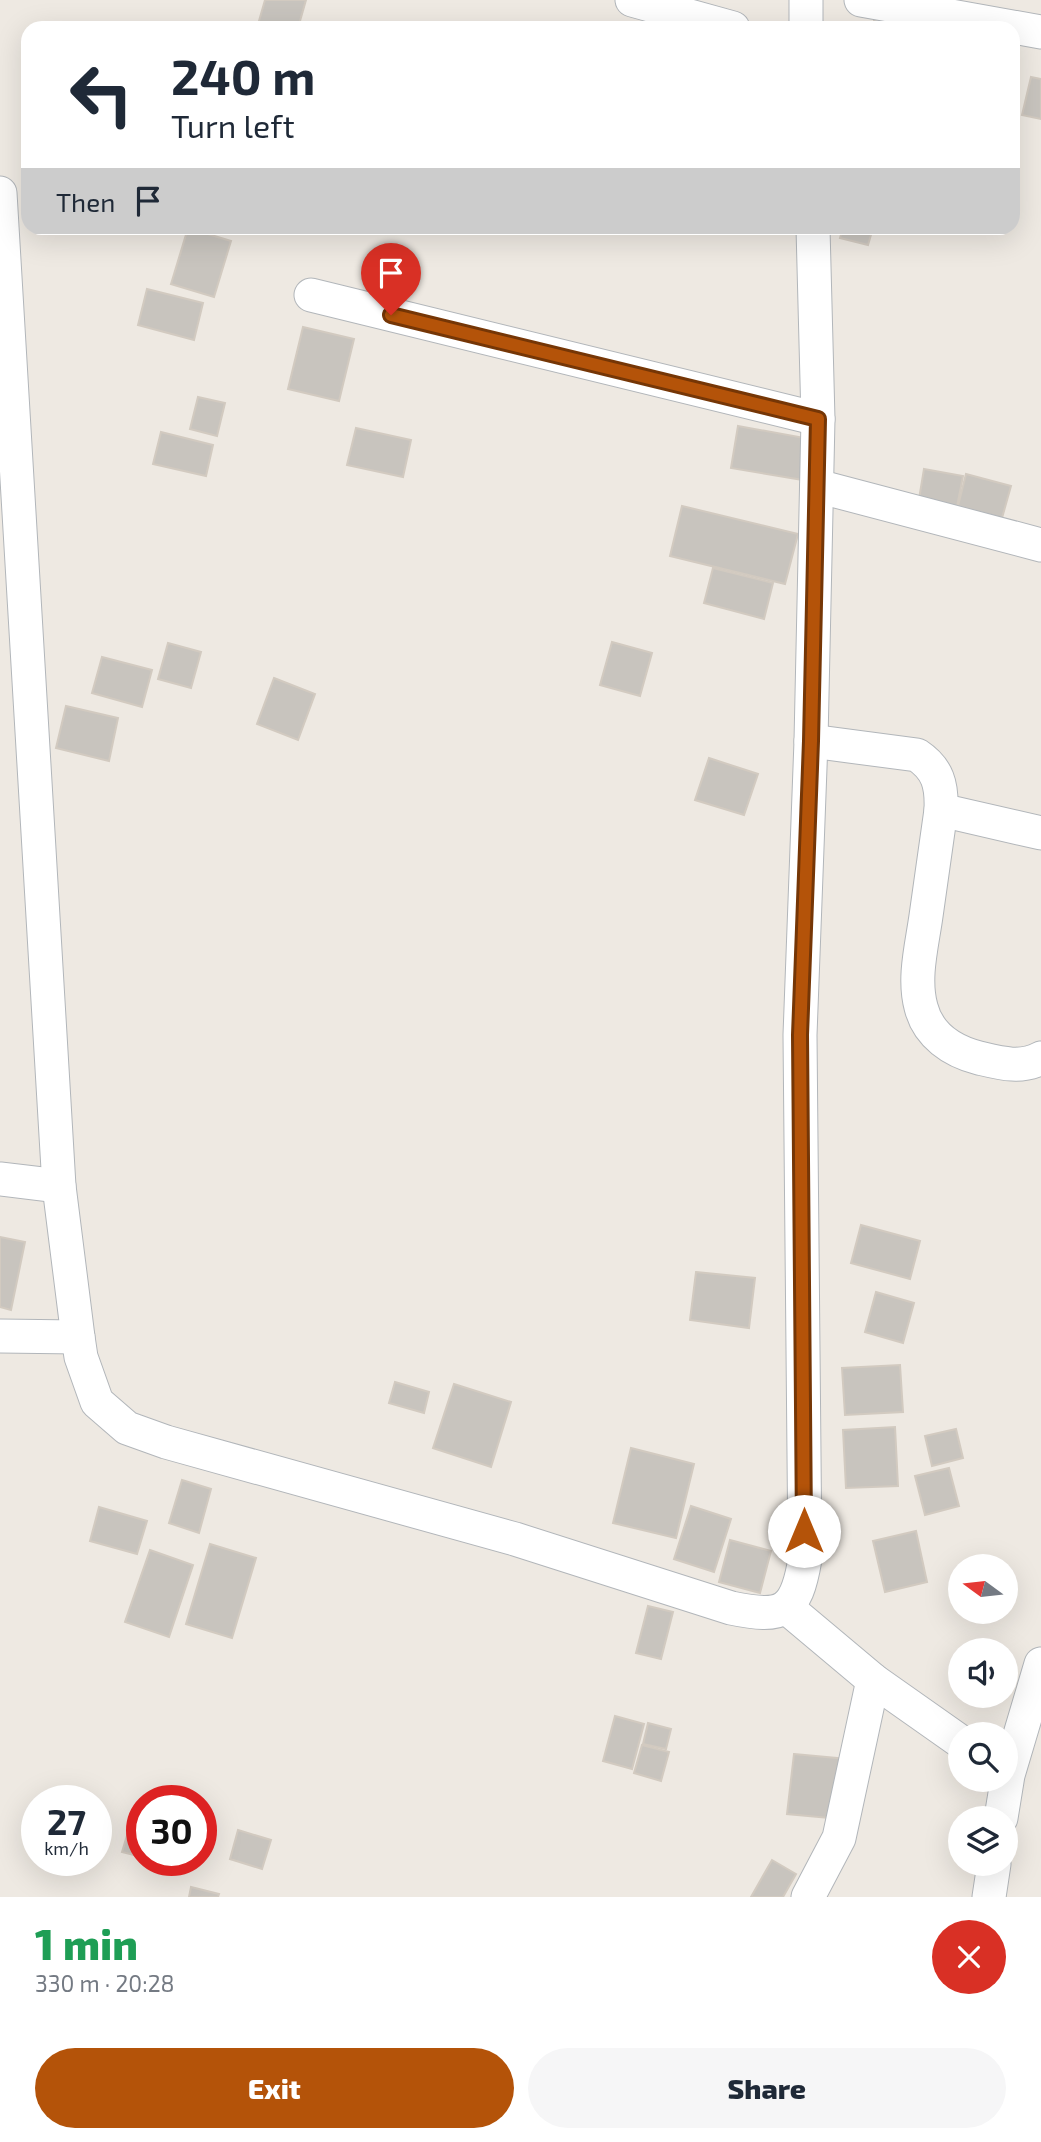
<!DOCTYPE html>
<html lang="en">
<head>
<meta charset="utf-8">
<style>
	:root { --surface:#fff; --page:#f6f6f7; --text:#1f2937; --muted:#747a83; --accent:#b45309 }
	body { margin:0; font-family:"Exo 2",sans-serif; background:var(--page); color:var(--text); height:100vh; display:flex; flex-direction:column; font-size:26px; white-space:nowrap }
	* { box-sizing:border-box; margin:0 }
	p { font-size:23px; color:var(--muted) }
	.icon { flex:none; width:38px; height:38px; fill:none; stroke:currentColor; stroke-width:2; stroke-linecap:round; stroke-linejoin:round }
	.map { position:relative; height:1897px; overflow:hidden }
	.side { display:flex; flex-direction:column; background:var(--surface); flex:1 }
	.side>* { flex:none }
	.hud { position:absolute; left:21px; top:21px; width:999px; height:214px; border-radius:21px; box-shadow:0 7px 28px #0002; background:#fff; color:var(--text); overflow:hidden }
	.needle { width:46px; rotate:285deg }
	.buttons { position:absolute; left:948px; top:1554px; display:grid; gap:14px }
	.buttons a { display:grid; place-items:center; width:70px; height:70px; border-radius:50%; background:var(--surface); box-shadow:0 7px 28px #0002; font-size:35px }
	.speed { position:absolute; left:21px; top:1785px; display:flex; gap:14px; font-size:35px; font-weight:700; text-align:center }
	.speed>* { display:grid; place-content:center; width:91px; height:91px; border-radius:50%; background:var(--surface); box-shadow:0 7px 28px #0002; line-height:1 }
	.speed small { font-size:18px; font-weight:400 }
	.speed .limit { border:10px solid #d22; background:#fff; color:#111 }
	.pin { position:absolute; display:grid; place-items:center; width:60px; height:60px; color:#fff; margin:-72px -30px; border-radius:50% 50% 50% 0; rotate:-45deg; box-shadow:0 0 7px #0007 }
	.pin .icon { rotate:45deg }
	.me { position:absolute; width:77px; margin:-38px; rotate:0deg; stroke-linejoin:round; filter:drop-shadow(0 0 5px #0008) }
	.turn { display:flex; align-items:center; gap:24px; height:147px; padding:0 35px; font-size:32px }
	.turn .icon { width:91px; height:91px; stroke-width:2.5 }
	.turn b { display:block; font-size:49px; line-height:60px }
	.then { display:flex; align-items:center; height:66px; padding:0 35px; background:#0003; gap:14px; font-size:26px }
	.round { display:grid; place-items:center; flex:none; width:74px; height:74px; border-radius:37px; background:var(--page) }
	.headline { display:flex; align-items:center; justify-content:space-between; height:119px; padding:0 35px }
	h1 { font-size:42px; font-weight:800; line-height:52px; color:#1e9e55 }
	.cta { display:flex; gap:14px; margin-top:auto; padding:14px 35px }
	.cta a { flex:1; height:80px; border-radius:42px; background:var(--accent); color:#fff; font-size:28px; font-weight:800; line-height:80px; text-align:center }
	.cta a+a { background:var(--page); color:var(--text) }
	.map>svg:first-child { display:block }
	.building { fill:#c8c4be; stroke:#d2cac0; stroke-width:2 }
	.lines { fill:none; stroke-linecap:round; stroke-linejoin:round }
	.minor-casing { stroke:#b2b6ba; stroke-width:35 }
	.minor { stroke:#fff; stroke-width:33 }
	.route-casing { stroke:#753606; stroke-width:18 }
	.route { stroke:#b45309; stroke-width:12 }
</style>
</head>
<body>
<div class="map">
<svg width="1041" height="1897" viewBox="0 0 1041 1897">
	<rect width="100%" height="100%" fill="#eee9e2"/>
	<!-- building -->
	<g class="building">
		<path d="M 265,0 L 306,0 L 298,28 L 257,28 Z"/>
		<path d="M 874,21 L 899,28 L 873,28 Z"/>
		<path d="M 1031,77 L 1041,79 L 1041,119 L 1022,115 Z"/>
		<path d="M 188,228 L 231,241 L 214,297 L 171,284 Z"/>
		<path d="M 843,228 L 873,228 L 868,245 L 840,238 Z"/>
		<path d="M 147,289 L 203,303 L 194,340 L 138,325 Z"/>
		<path d="M 303,327 L 354,339 L 339,401 L 288,389 Z"/>
		<path d="M 198,397 L 225,403 L 217,436 L 190,429 Z"/>
		<path d="M 738,426 L 810,439 L 803,480 L 731,468 Z"/>
		<path d="M 356,428 L 411,440 L 403,477 L 347,465 Z"/>
		<path d="M 161,432 L 213,445 L 206,476 L 153,464 Z"/>
		<path d="M 924,469 L 963,476 L 956,512 L 918,505 Z"/>
		<path d="M 966,474 L 1011,486 L 1002,518 L 958,506 Z"/>
		<path d="M 682,506 L 798,534 L 785,584 L 670,556 Z"/>
		<path d="M 713,568 L 773,583 L 764,619 L 704,603 Z"/>
		<path d="M 612,642 L 652,653 L 640,696 L 600,685 Z"/>
		<path d="M 168,643 L 201,652 L 191,688 L 158,679 Z"/>
		<path d="M 102,657 L 152,670 L 142,707 L 92,693 Z"/>
		<path d="M 274,678 L 315,694 L 298,740 L 257,724 Z"/>
		<path d="M 66,706 L 118,718 L 109,761 L 56,748 Z"/>
		<path d="M 709,758 L 758,774 L 744,815 L 695,800 Z"/>
		<path d="M 861,1225 L 920,1241 L 910,1279 L 851,1263 Z"/>
		<path d="M 0,1237 L 25,1242 L 11,1310 L 0,1307 Z"/>
		<path d="M 696,1272 L 755,1278 L 749,1328 L 690,1320 Z"/>
		<path d="M 876,1292 L 914,1303 L 903,1343 L 865,1332 Z"/>
		<path d="M 900,1365 L 903,1412 L 845,1415 L 842,1368 Z"/>
		<path d="M 395,1382 L 429,1392 L 424,1413 L 389,1403 Z"/>
		<path d="M 454,1384 L 511,1402 L 491,1467 L 433,1448 Z"/>
		<path d="M 895,1427 L 898,1486 L 846,1488 L 843,1430 Z"/>
		<path d="M 956,1429 L 963,1458 L 932,1466 L 925,1436 Z"/>
		<path d="M 631,1448 L 694,1464 L 676,1538 L 613,1523 Z"/>
		<path d="M 949,1468 L 959,1506 L 925,1515 L 915,1476 Z"/>
		<path d="M 182,1480 L 211,1489 L 199,1533 L 169,1523 Z"/>
		<path d="M 691,1506 L 731,1519 L 714,1572 L 674,1559 Z"/>
		<path d="M 99,1507 L 147,1521 L 137,1554 L 90,1541 Z"/>
		<path d="M 916,1531 L 927,1582 L 885,1592 L 873,1541 Z"/>
		<path d="M 730,1540 L 771,1551 L 760,1593 L 719,1582 Z"/>
		<path d="M 210,1544 L 256,1558 L 232,1638 L 186,1624 Z"/>
		<path d="M 150,1550 L 193,1565 L 169,1637 L 125,1622 Z"/>
		<path d="M 648,1606 L 673,1612 L 661,1659 L 636,1653 Z"/>
		<path d="M 615,1716 L 644,1724 L 632,1769 L 603,1761 Z"/>
		<path d="M 648,1723 L 671,1729 L 666,1749 L 643,1744 Z"/>
		<path d="M 642,1745 L 669,1752 L 661,1781 L 634,1773 Z"/>
		<path d="M 794,1754 L 847,1759 L 840,1819 L 787,1814 Z"/>
		<path d="M 135,1809 L 142,1811 L 142,1857 L 122,1852 Z"/>
		<path d="M 238,1830 L 271,1840 L 262,1869 L 230,1859 Z"/>
		<path d="M 772,1860 L 796,1874 L 783,1897 L 751,1897 Z"/>
		<path d="M 191,1887 L 219,1894 L 218,1897 L 189,1897 Z"/>
	</g>
	<g class="lines">
		<!-- minor casing -->
		<g class="minor-casing">
			<g id="minor">
				<path d="M 632,0 L 733,28"/>
				<path d="M 806,0 L 806,28"/>
				<path d="M 861,0 L 1041,32"/>
				<path d="M 0,193 L 59,1186 L 78,1337 L 81,1357 L 97,1402 L 127,1428 L 166,1442 L 515,1539 L 731,1608 C 783,1619 796,1613 805,1559 L 800,1035 L 811,741 L 818,419 L 813,228"/>
				<path d="M 311,295 L 818,419"/>
				<path d="M 817,486 L 1041,545"/>
				<path d="M 811,741 L 917,755 C 938,769 942,785 941,810 C 936,845 931,881 926,916 C 922,945 913,978 921,1007 C 928,1035 952,1051 979,1058 C 1000,1063 1021,1069 1041,1058"/>
				<path d="M 941,810 L 1041,833"/>
				<path d="M 0,1179 L 59,1186"/>
				<path d="M 0,1336 L 78,1337"/>
				<path d="M 786,1607 L 873,1680 L 961,1742"/>
				<path d="M 1001,1818 L 1008,1775 L 1041,1664"/>
				<path d="M 808,1897 L 839,1838 L 873,1680"/>
				<path d="M 989,1897 L 994,1864"/>
			</g>
		</g>
		<!-- minor -->
		<use href="#minor" class="minor"/>
	</g>
	<g class="lines">
		<!-- route casing -->
		<g class="route-casing">
			<path id="route" d="M 391,315 L 818,419 L 811,741 L 800,1035 L 804,1531"/>
		</g>
		<!-- route -->
		<use href="#route" class="route"/>
	</g>
</svg>
<div class="buttons">
<a><svg class="needle" viewBox="-14 -14 28 28"><path d="M0-13l5 13h-10z" fill="#e53935"/><path d="M0 13l5-13h-10z" fill="#747a83"/></svg></a>
<a><svg class="icon" aria-label="sound" viewBox="0 0 24 24"><path d="M4 9h4l5-4v14l-5-4H4zM17 9q2 3 0 6"/></svg></a>
<a><svg class="icon" aria-label="search" viewBox="0 0 24 24"><circle cx="10" cy="10" r="6"/><path d="M15 15l6 6"/></svg></a>
<a><svg class="icon" aria-label="layers" viewBox="0 0 24 24"><path d="M12 4l9 5-9 5-9-5zM3 14l9 5 9-5"/></svg></a>
</div>
<div class="speed"><div>27<small>km/h</small></div><div class="limit">30</div></div>
<div class="pin" style="left:391px;top:315px;background:#d93025"><svg class="icon" aria-label="arrive" viewBox="0 0 24 24"><path d="M6 21V4h12l-3 4 3 4H6"/></svg></div>
<svg class="me" style="left:804px;top:1531px" viewBox="-20 -20 40 40"><circle r="19" fill="#fff"/><path d="M0-13L10 11 0 6-10 11z" fill="#b45309"/></svg>
<div class="hud">
<div class="turn"><svg class="icon" aria-label="left" viewBox="0 0 24 24"><path d="M17 20v-9H6M10 6l-5 5 5 5"/></svg><div><b>240 m</b>Turn left</div></div>
<div class="then">Then<svg class="icon" aria-label="arrive" viewBox="0 0 24 24"><path d="M6 21V4h12l-3 4 3 4H6"/></svg></div>
</div>
</div>
<section class="side">
<div class="headline"><div><h1>1 min</h1><p>330 m · 20:28</p></div><a class="round" style="background:#d93025;color:#fff"><svg class="icon" aria-label="close" viewBox="0 0 24 24"><path d="M6 6l12 12M18 6L6 18"/></svg></a></div>
<div class="cta"><a>Exit</a><a>Share</a></div>
</section>
</body>
</html>
